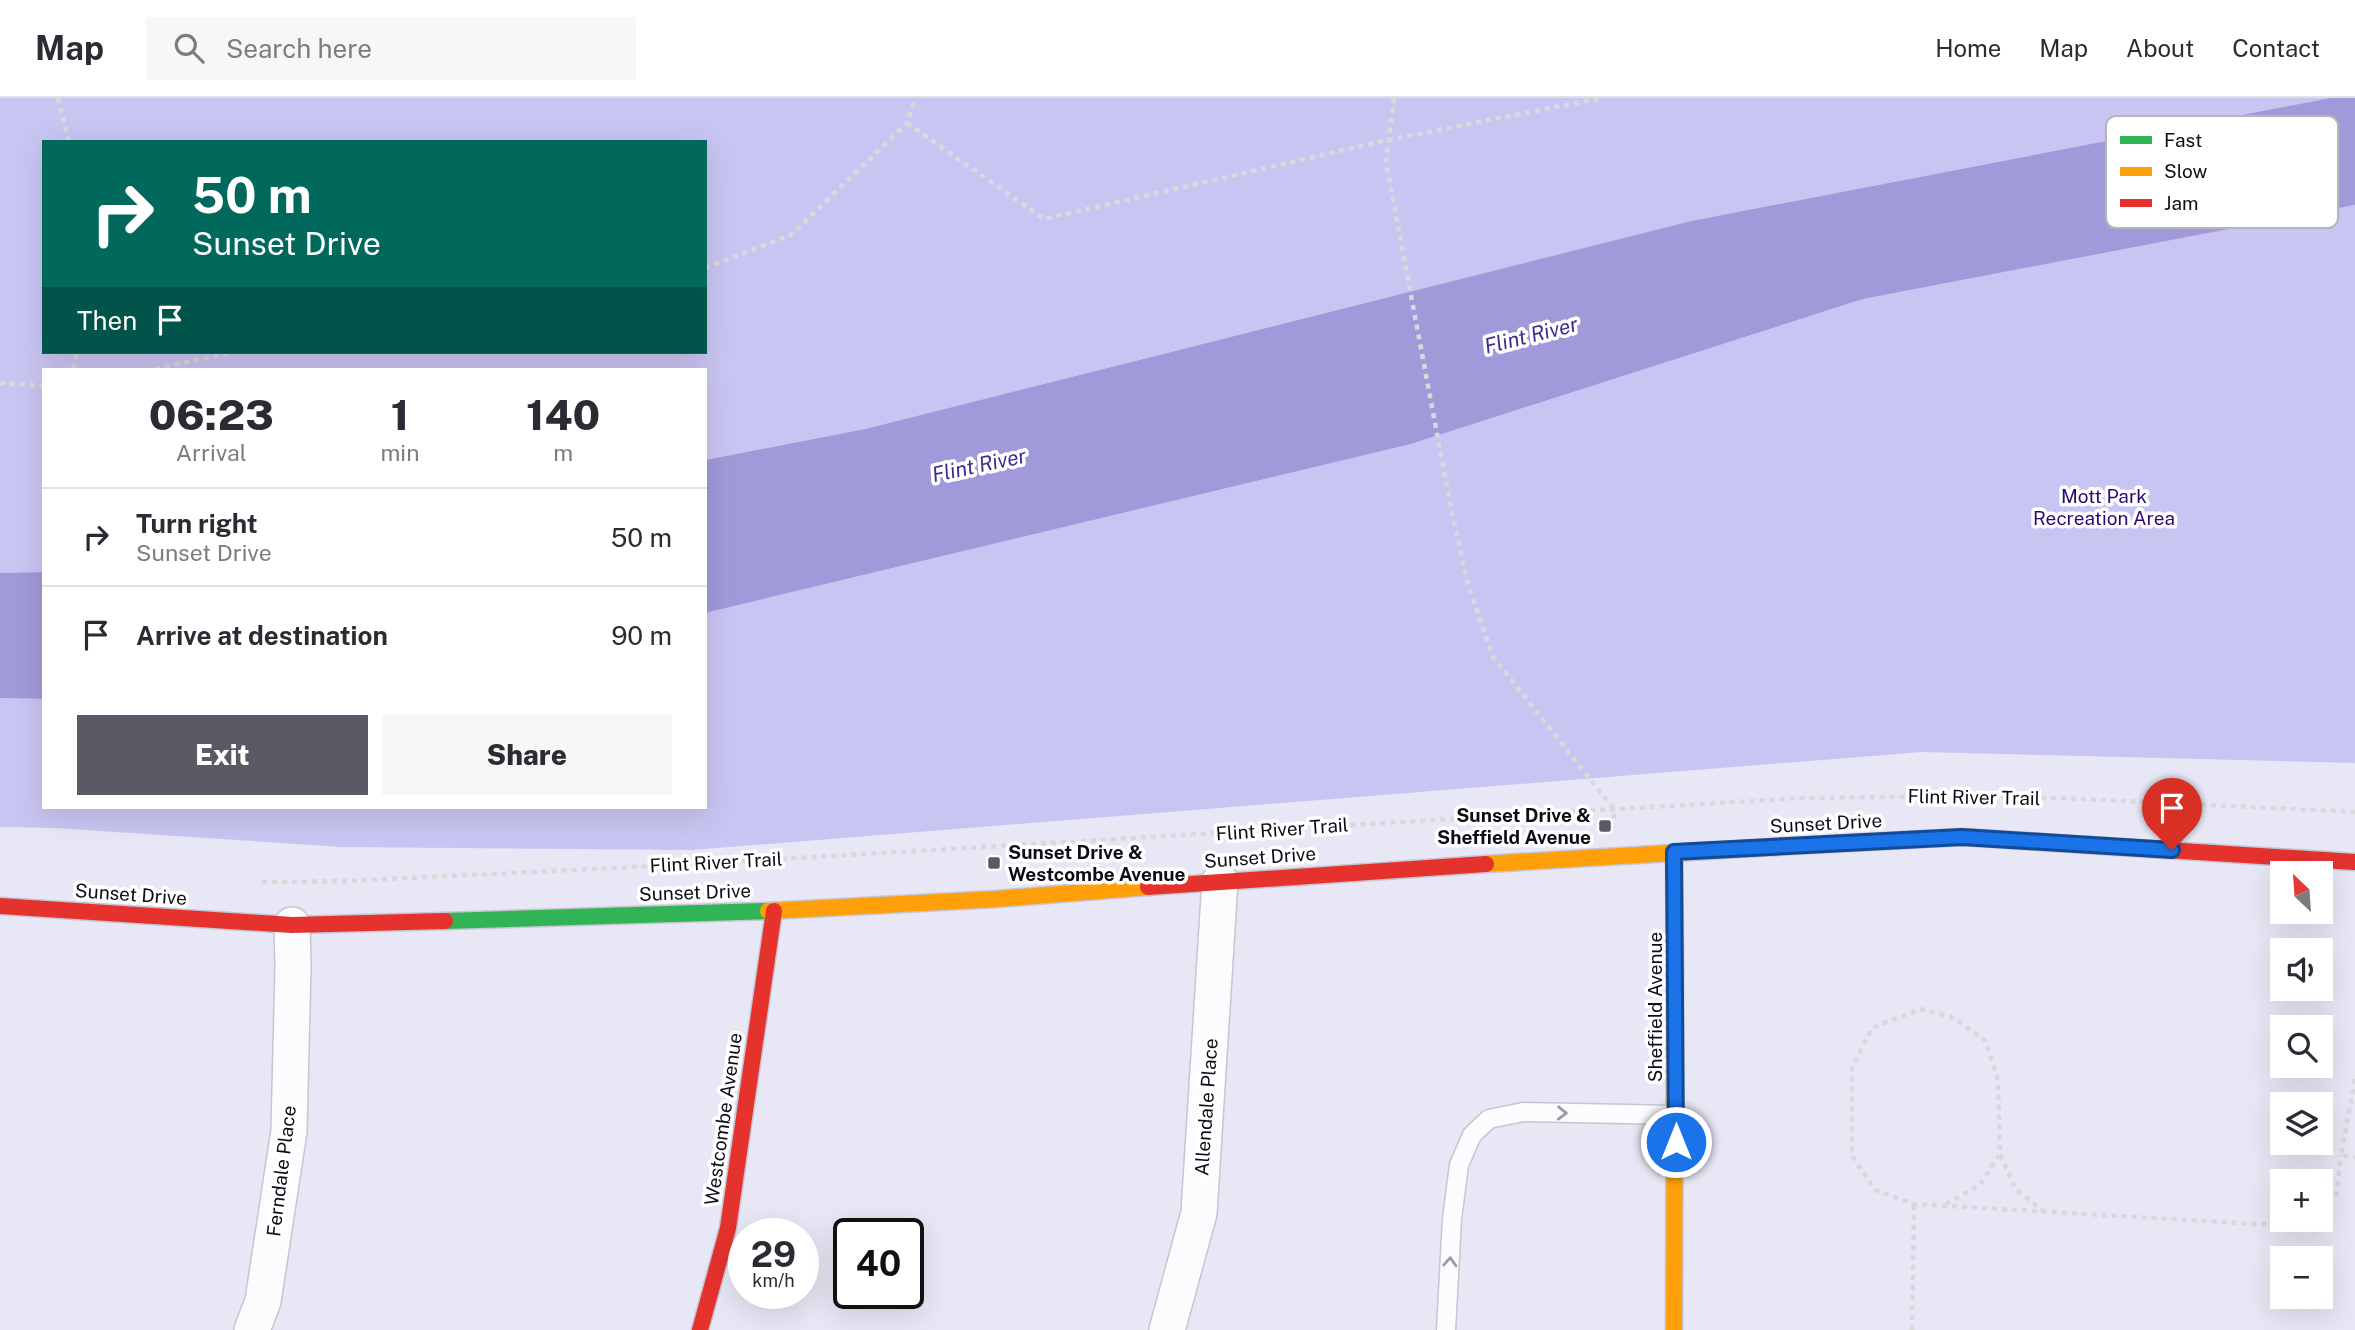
<!DOCTYPE html>
<html lang="en">
<head>
<meta charset="utf-8">
<style>
	:root { --surface:#fff; --page:#f7f7f7; --text:#2b2b33; --muted:#7c7c81; --line:#e1e1e2; --accent:#5a5964 }
	body { margin:0; font-family:"Public Sans",sans-serif; background:var(--page); color:var(--text); height:100vh; display:flex; flex-direction:column; font-size:26px; white-space:nowrap }
	* { box-sizing:border-box; margin:0 }
	p { font-size:23px; color:var(--muted) }
	.icon { flex:none; width:38px; height:38px; fill:none; stroke:currentColor; stroke-width:2; stroke-linecap:round; stroke-linejoin:round }
	.map { position:relative; flex:1; overflow:hidden }
	.side { position:absolute; left:42px; top:270px; width:665px; height:441px; display:flex; flex-direction:column; background:var(--surface); border-radius:0px; box-shadow:0 7px 28px #0002 }
	.side>* { flex:none }
	.top-card { position:absolute; left:42px; top:42px; width:665px; height:214px; border-radius:0px; box-shadow:0 7px 28px #0002; background:#00695c; color:#fff; overflow:hidden }
	.needle { width:46px; rotate:335deg }
	.tools { position:absolute; left:2270px; top:763px; display:grid; gap:14px }
	.tools a { display:grid; place-items:center; width:63px; height:63px; border-radius:0px; background:var(--surface); box-shadow:0 7px 28px #0002; font-size:35px }
	.speed { position:absolute; left:728px; top:1120px; display:flex; gap:14px; font-size:35px; font-weight:700; text-align:center }
	.speed>* { display:grid; place-content:center; width:91px; height:91px; border-radius:50%; background:var(--surface); box-shadow:0 7px 28px #0002; line-height:1 }
	.speed small { font-size:18px; font-weight:400 }
	.speed .limit { border:4px solid #111; border-radius:10px; background:#fff; color:#111 }
	.pin { position:absolute; display:grid; place-items:center; width:60px; height:60px; color:#fff; margin:-72px -30px; border-radius:50% 50% 50% 0; rotate:-45deg; box-shadow:0 0 7px #0007 }
	.pin .icon { rotate:45deg }
	.me { position:absolute; width:77px; margin:-38px; rotate:0deg; stroke-linejoin:round; filter:drop-shadow(0 0 5px #0008) }
	.turn { display:flex; align-items:center; gap:24px; height:147px; padding:0 35px; font-size:32px }
	.turn .icon { width:91px; height:91px; stroke-width:2.5 }
	.turn b { display:block; font-size:49px; line-height:60px }
	.then { display:flex; align-items:center; height:66px; padding:0 35px; background:#0003; gap:14px; font-size:26px }
	.eta { display:flex; justify-content:space-evenly; align-items:center; height:119px; text-align:center }
	.eta b { font-size:42px; font-weight:800; line-height:49px }
	.button { display:flex; gap:14px; margin-top:auto; padding:14px 35px }
	.button a { flex:1; height:80px; border-radius:0px; background:var(--accent); color:#fff; font-size:28px; font-weight:800; line-height:80px; text-align:center }
	.button a+a { background:var(--page); color:var(--text) }
	ul { padding:0; list-style:none }
	li { display:flex; align-items:center; gap:21px; height:98px; padding:0 35px; border-top:2px solid var(--line) }
	li div { flex:1 }
	li b { display:block; font-size:26px }
	li em { font-style:normal }
	header { display:flex; align-items:center; gap:42px; box-sizing:border-box; height:98px; padding:0 35px; background:var(--surface); border-bottom:2px solid var(--line) }
	header strong { font-size:33px }
	nav { display:flex; gap:38px; margin-inline-start:auto; font-size:24px }
	.search { width:490px; height:63px; background:var(--page); display:flex; align-items:center; gap:18px; box-sizing:border-box; padding:0 24px; border-radius:0px; color:var(--muted); font-size:26px }
	.map>svg:first-child { display:block }
	.green { fill:#c9c5f2; fill-rule:evenodd }
	.water { fill:#a19ada }
	.lines { fill:none; stroke-linecap:round; stroke-linejoin:round }
	.lane-casing { stroke:#c6c5d1; stroke-width:21 }
	.street-casing { stroke:#c6c5d1; stroke-width:38 }
	.fast-casing { stroke:#c6c5d1; stroke-width:19 }
	.slow-casing { stroke:#c6c5d1; stroke-width:19 }
	.jam-casing { stroke:#c6c5d1; stroke-width:19 }
	.path { stroke:#d9d9dc; stroke-width:4.5; stroke-dasharray:5 5; stroke-linecap:butt }
	.lane { stroke:#fcfbfe; stroke-width:18 }
	.street { stroke:#fcfbfe; stroke-width:35 }
	.fast { stroke:#30b455; stroke-width:16 }
	.slow { stroke:#ff9f0a; stroke-width:16 }
	.jam { stroke:#e5322d; stroke-width:16 }
	.oneway { stroke:#9c9ba1 }
	.route-casing { stroke:#114b97; stroke-width:18 }
	.route { stroke:#1a73e8; stroke-width:12 }
	.poi-dot { fill:#5a5964; stroke:#fff; stroke-width:2.5 }
	.labels { text-anchor:middle; dominant-baseline:central; stroke-width:7; stroke-linejoin:round; paint-order:stroke }
	.park-label { font-size:19px; fill:#2d0873; stroke:#fff }
	.street-label { font-size:19px; fill:#0d0c16; stroke:#fff }
	.poi-label { font-size:19px; font-weight:bold; fill:#0d0c16; stroke:#fff; text-anchor:end }
	.water-label { font-size:21px; font-style:italic; fill:#432b91; stroke:#fff }
	.key { fill:#fff; stroke:#b6b6b9; stroke-width:2 }
	.key-label { font-size:19px; fill:#0d0c16 }
</style>
</head>
<body>
<header>
<strong>Map</strong>
<div class="search"><svg class="icon" aria-label="search" viewBox="0 0 24 24"><circle cx="10" cy="10" r="6"/><path d="M15 15l6 6"/></svg>Search here</div>
<nav><a>Home</a><a>Map</a><a>About</a><a>Contact</a></nav>
</header>
<div class="map">
<svg width="2355" height="1232" viewBox="0 0 2355 1232">
	<rect width="100%" height="100%" fill="#e8e7f5"/>
	<!-- green -->
	<g class="green">
		<path d="M 0,0 L 2330,0 L 1691,123 L 865,331 L 705,362 L 705,271 L 44,271 L 44,474 L 0,475 ZM 44,44 L 705,44 L 705,254 L 44,254 Z"/>
		<path d="M 2355,107 L 2355,665 L 1922,654 L 692,752 L 341,749 L 56,730 L 0,729 L 0,600 L 44,601 L 44,709 L 705,709 L 705,515 L 1411,346 L 1863,201 Z"/>
	</g>
	<!-- water -->
	<g class="water">
		<path d="M 2330,0 L 2355,0 L 2355,107 L 1863,201 L 1411,346 L 705,515 L 705,362 L 865,331 L 1691,123 Z"/>
		<path d="M 44,474 L 44,601 L 0,600 L 0,475 Z"/>
	</g>
	<g class="lines">
		<!-- lane casing -->
		<g class="lane-casing">
			<path id="lane" d="M 1446,1232 L 1452,1121 L 1459,1067 L 1472,1037 L 1489,1021 L 1523,1014 L 1676,1017"/>
		</g>
		<!-- street casing -->
		<g class="street-casing">
			<g id="street">
				<path d="M 252,1232 L 263,1203 L 289,1033 L 293,869 L 292,827"/>
				<path d="M 1167,1232 L 1199,1115 L 1220,783"/>
			</g>
		</g>
		<!-- fast casing -->
		<g class="fast-casing">
			<g id="fast">
				<path d="M 1674,754 L 1675,873"/>
				<path d="M 445,823 L 768,813"/>
			</g>
		</g>
		<!-- slow casing -->
		<g class="slow-casing">
			<g id="slow">
				<path d="M 1486,766 L 1774,749"/>
				<path d="M 768,813 L 997,801 L 1148,789"/>
				<path d="M 1674,1232 L 1675,873"/>
			</g>
		</g>
		<!-- jam casing -->
		<g class="jam-casing">
			<g id="jam">
				<path d="M 1774,749 L 1962,739 L 2355,764"/>
				<path d="M 1148,789 L 1486,766"/>
				<path d="M 0,808 L 292,827 L 445,823"/>
				<path d="M 700,1232 L 728,1130 L 774,813"/>
			</g>
		</g>
		<!-- path -->
		<g class="path">
			<path d="M 58,0 L 69,44"/>
			<path d="M 1394,0 L 1386,64 L 1450,405 L 1467,483 L 1493,559 L 1613,710 L 1614,721"/>
			<path d="M 907,25 L 1044,121 L 1388,42 L 1602,0"/>
			<path d="M 705,170 L 791,137 L 907,25 L 915,0"/>
			<path d="M 73,271 L 77,254"/>
			<path d="M 155,271 L 234,254"/>
			<path d="M 0,285 L 44,288"/>
			<path d="M 1971,698 L 2085,701 L 2355,714"/>
			<path d="M 262,784 L 347,783 L 714,765 L 1802,700 L 1959,698"/>
			<path d="M 2355,981 L 2341,1057 L 2355,1060"/>
			<path d="M 1946,1106 L 1980,1087 L 1999,1057"/>
			<path d="M 2320,1109 L 2336,1099 L 2341,1057"/>
			<path d="M 2045,1114 L 2016,1092 L 2000,1056 L 1998,982 L 1985,942 L 1952,919 L 1920,911 L 1872,930 L 1852,970 L 1852,1058 L 1875,1092 L 1914,1106 L 2291,1128 L 2301,1122"/>
			<path d="M 1912,1232 L 1914,1106"/>
		</g>
		<!-- lane -->
		<use href="#lane" class="lane"/>
		<!-- street -->
		<use href="#street" class="street"/>
		<!-- fast -->
		<use href="#fast" class="fast"/>
		<!-- slow -->
		<use href="#slow" class="slow"/>
		<!-- jam -->
		<use href="#jam" class="jam"/>
	</g>
	<!-- one-way arrows -->
	<defs><path id="oneway-chevron" d="M-2-3.5L2.5 0L-2 3.5" fill="none" stroke-width="1.6" stroke-linecap="round" stroke-linejoin="round" transform="scale(1.75)"/></defs>
	<g class="oneway">
		<use href="#oneway-chevron" transform="translate(1562 1015) rotate(1)"/>
		<use href="#oneway-chevron" transform="translate(1450 1164) rotate(-87)"/>
	</g>
	<g class="lines">
		<!-- route casing -->
		<g class="route-casing">
			<path id="route" d="M 1676,1044 L 1674,754 L 1962,739 L 2172,752"/>
		</g>
		<!-- route -->
		<use href="#route" class="route"/>
	</g>
	<!-- markers -->
	<g class="poi-dot">
		<rect x="1598" y="721" width="14" height="14" rx="3.5"/>
		<rect x="987" y="758" width="14" height="14" rx="3.5"/>
	</g>
	<g class="labels">
		<!-- park labels -->
		<g class="park-label">
			<text x="2104" y="398">Mott Park<tspan x="2104" dy="22">Recreation Area</tspan></text>
		</g>
		<!-- street labels -->
		<g class="street-label">
			<text transform="translate(1974 699) rotate(1)">Flint River Trail</text>
			<text transform="translate(1826 725) rotate(-3)">Sunset Drive</text>
			<text transform="translate(1282 731) rotate(-4)">Flint River Trail</text>
			<text transform="translate(1260 759) rotate(-4)">Sunset Drive</text>
			<text transform="translate(716 764) rotate(-3)">Flint River Trail</text>
			<text transform="translate(695 794) rotate(-2)">Sunset Drive</text>
			<text transform="translate(131 796) rotate(4)">Sunset Drive</text>
			<text transform="translate(1655 909) rotate(-90)">Sheffield Avenue</text>
			<text transform="translate(1206 1009) rotate(-86)">Allendale Place</text>
			<text transform="translate(723 1021) rotate(-82)">Westcombe Avenue</text>
			<text transform="translate(281 1073) rotate(-83)">Ferndale Place</text>
		</g>
		<!-- poi labels -->
		<g class="poi-label">
			<text x="1591" y="717">Sunset Drive &amp;<tspan x="1591" dy="22">Sheffield Avenue</tspan></text>
			<text x="1008" y="754" text-anchor="start">Sunset Drive &amp;<tspan x="1008" dy="22">Westcombe Avenue</tspan></text>
		</g>
		<!-- water labels -->
		<g class="water-label">
			<text transform="translate(1531 237) rotate(-14)">Flint River</text>
			<text transform="translate(979 367) rotate(-12)">Flint River</text>
		</g>
	</g>
	<!-- legend -->
	<rect x="2106" y="18" width="232" height="112" rx="10" class="key"/>
	<rect x="2120" y="38" width="32" height="8" fill="#30b455"/>
	<rect x="2120" y="69" width="32" height="9" fill="#ff9f0a"/>
	<rect x="2120" y="101" width="32" height="8" fill="#e5322d"/>
	<g class="key-label">
		<text x="2164" y="49">Fast</text>
		<text x="2164" y="80">Slow</text>
		<text x="2164" y="112">Jam</text>
	</g>
</svg>
<div class="tools">
<a><svg class="needle" viewBox="-14 -14 28 28"><path d="M0-13l5 13h-10z" fill="#e53935"/><path d="M0 13l5-13h-10z" fill="#7c7c81"/></svg></a>
<a><svg class="icon" aria-label="sound" viewBox="0 0 24 24"><path d="M4 9h4l5-4v14l-5-4H4zM17 9q2 3 0 6"/></svg></a>
<a><svg class="icon" aria-label="search" viewBox="0 0 24 24"><circle cx="10" cy="10" r="6"/><path d="M15 15l6 6"/></svg></a>
<a><svg class="icon" aria-label="layers" viewBox="0 0 24 24"><path d="M12 4l9 5-9 5-9-5zM3 14l9 5 9-5"/></svg></a>
<a>+</a>
<a>−</a>
</div>
<div class="speed"><div>29<small>km/h</small></div><div class="limit">40</div></div>
<div class="pin" style="left:2172px;top:752px;background:#d93025"><svg class="icon" aria-label="arrive" viewBox="0 0 24 24"><path d="M6 21V4h12l-3 4 3 4H6"/></svg></div>
<svg class="me" style="left:1676px;top:1044px" viewBox="-20 -20 40 40"><circle r="17" fill="#1a73e8" stroke="#fff" stroke-width="3"/><path d="M0-11L8 9 0 5-8 9z" fill="#fff"/></svg>
<div class="top-card">
<div class="turn"><svg class="icon" aria-label="right" viewBox="0 0 24 24"><path d="M7 20v-9h11M14 6l5 5-5 5"/></svg><div><b>50 m</b>Sunset Drive</div></div>
<div class="then">Then<svg class="icon" aria-label="arrive" viewBox="0 0 24 24"><path d="M6 21V4h12l-3 4 3 4H6"/></svg></div>
</div>
<section class="side">
<div class="eta">
<div><b>06:23</b><p>Arrival</p></div>
<div><b>1</b><p>min</p></div>
<div><b>140</b><p>m</p></div>
</div>
<ul>
<li><svg class="icon" aria-label="right" viewBox="0 0 24 24"><path d="M7 20v-9h11M14 6l5 5-5 5"/></svg><div><b>Turn right</b><p>Sunset Drive</p></div><em>50 m</em></li>
<li><svg class="icon" aria-label="arrive" viewBox="0 0 24 24"><path d="M6 21V4h12l-3 4 3 4H6"/></svg><div><b>Arrive at destination</b></div><em>90 m</em></li>
</ul>
<div class="button"><a>Exit</a><a>Share</a></div>
</section>
</div>
</body>
</html>
